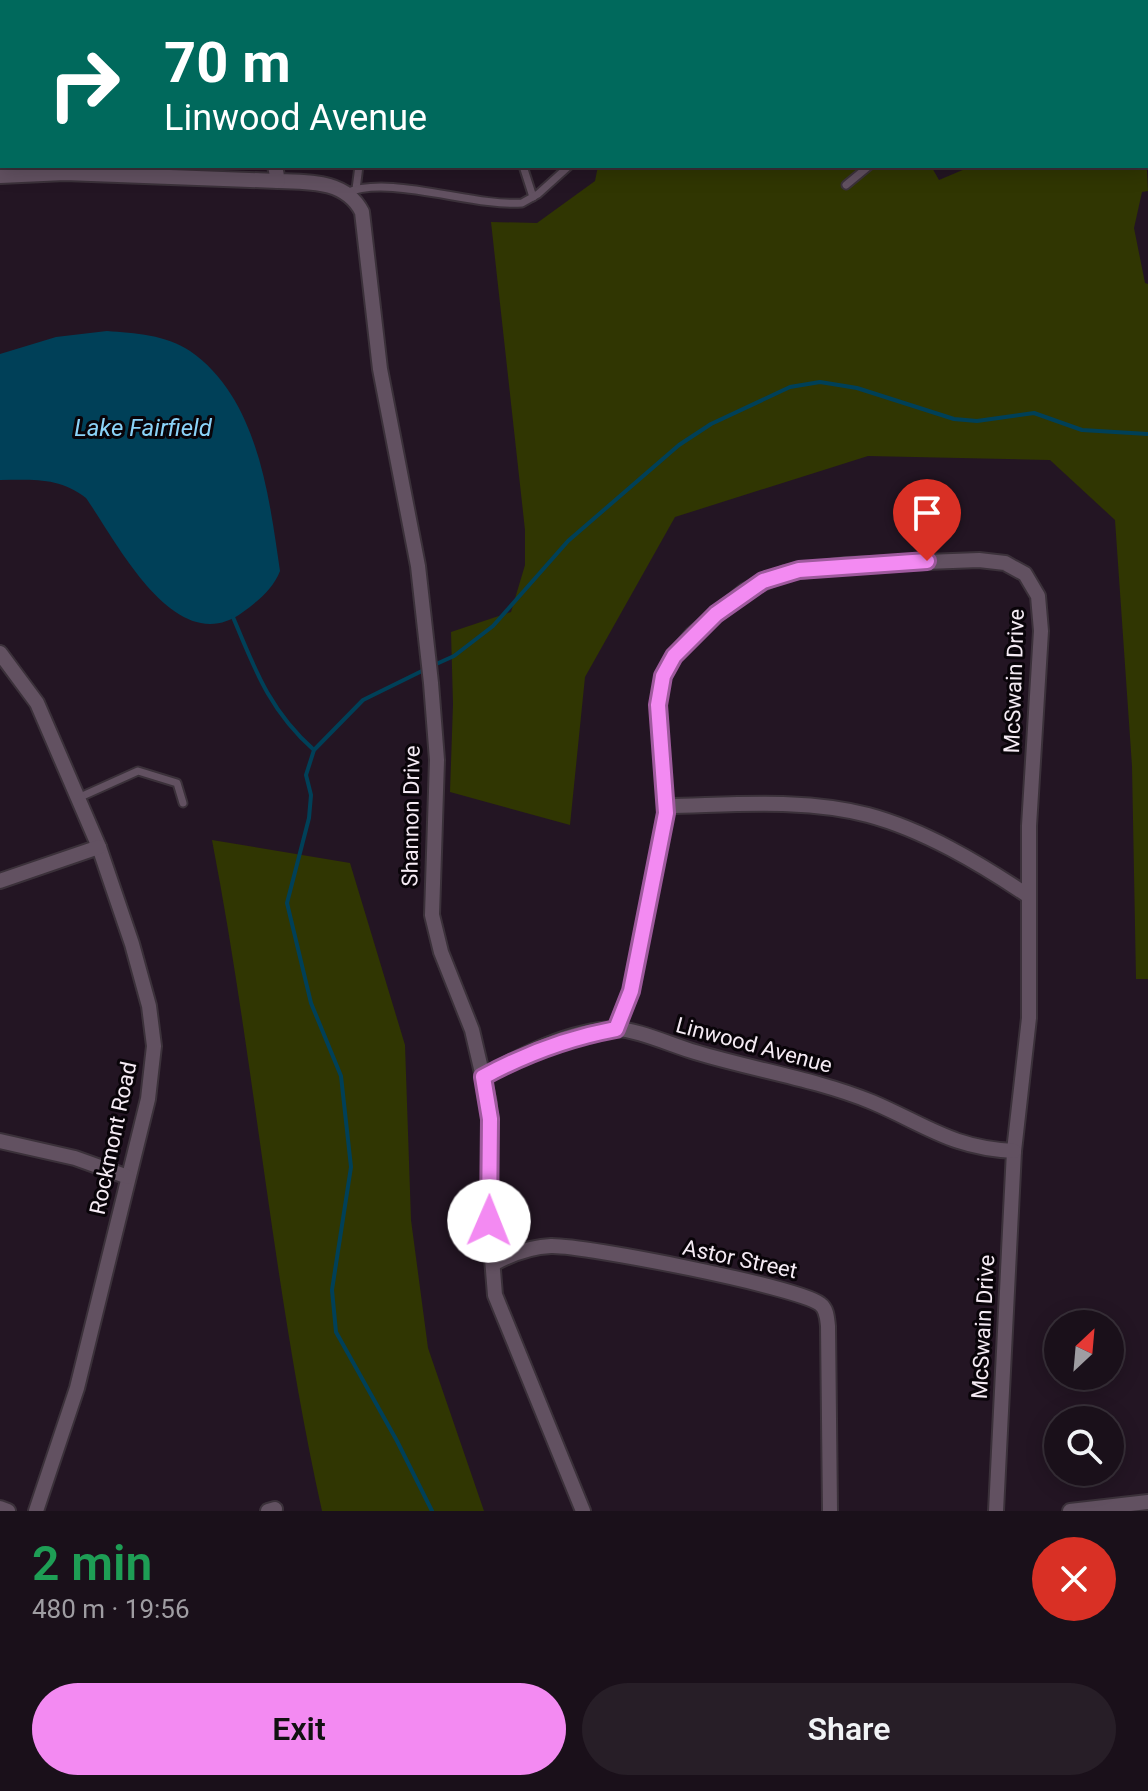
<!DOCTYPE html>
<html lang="en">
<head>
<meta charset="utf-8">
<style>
	:root { --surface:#1a101a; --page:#271e27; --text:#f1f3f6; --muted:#9f9da2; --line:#383039; --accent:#f38af2 }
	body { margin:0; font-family:Roboto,sans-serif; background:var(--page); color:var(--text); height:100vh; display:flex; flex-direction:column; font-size:30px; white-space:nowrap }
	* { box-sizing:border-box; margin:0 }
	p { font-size:26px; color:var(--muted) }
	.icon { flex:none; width:44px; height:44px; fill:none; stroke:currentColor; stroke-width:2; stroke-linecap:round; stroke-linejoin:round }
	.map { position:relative; height:1511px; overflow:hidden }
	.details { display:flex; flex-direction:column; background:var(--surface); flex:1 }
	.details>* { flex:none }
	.hud { position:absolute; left:0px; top:0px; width:1148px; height:168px; box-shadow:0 4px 20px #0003,0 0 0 2px var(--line); background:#00695c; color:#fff; overflow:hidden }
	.needle { width:52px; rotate:26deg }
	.tools { position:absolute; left:1044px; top:1310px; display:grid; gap:16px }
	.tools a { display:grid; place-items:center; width:80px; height:80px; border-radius:50%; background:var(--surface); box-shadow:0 4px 20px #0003,0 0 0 2px var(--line); font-size:40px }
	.pin { position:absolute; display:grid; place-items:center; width:68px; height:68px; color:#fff; margin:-82px -34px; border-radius:50% 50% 50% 0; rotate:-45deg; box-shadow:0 0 8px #0007 }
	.pin .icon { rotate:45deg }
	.me { position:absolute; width:88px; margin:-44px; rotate:1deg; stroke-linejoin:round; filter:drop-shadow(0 0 6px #0008) }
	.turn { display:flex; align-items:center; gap:28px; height:168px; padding:0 32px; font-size:36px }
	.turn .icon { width:104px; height:104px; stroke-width:2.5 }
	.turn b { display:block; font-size:56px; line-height:68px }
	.round { display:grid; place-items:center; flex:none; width:84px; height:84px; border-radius:42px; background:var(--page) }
	.overview { display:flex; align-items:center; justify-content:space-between; height:136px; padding:0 32px }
	h1 { font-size:48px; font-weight:600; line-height:60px; color:#1e9e55 }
	.cta { display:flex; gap:16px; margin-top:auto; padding:16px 32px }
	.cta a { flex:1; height:92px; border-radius:48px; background:var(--accent); color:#111; font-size:32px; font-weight:600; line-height:92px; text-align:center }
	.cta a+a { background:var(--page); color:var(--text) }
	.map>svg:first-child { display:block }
	.green { fill:#303602 }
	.water { fill:#004058 }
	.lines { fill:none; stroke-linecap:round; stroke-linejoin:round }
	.stream { stroke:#004058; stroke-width:4 }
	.service-casing { stroke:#3b313a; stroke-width:11 }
	.minor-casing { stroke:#3b313a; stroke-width:18 }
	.service { stroke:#625161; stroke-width:7 }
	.minor { stroke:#625161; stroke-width:14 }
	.route-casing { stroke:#9e5a9d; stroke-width:20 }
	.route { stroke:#f38af2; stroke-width:14 }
	.labels { text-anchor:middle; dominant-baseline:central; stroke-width:6; stroke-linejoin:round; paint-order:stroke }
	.street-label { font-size:22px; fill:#f5ebf4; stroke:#090409 }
	.water-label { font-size:24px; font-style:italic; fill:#8bd3f8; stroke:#090409 }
</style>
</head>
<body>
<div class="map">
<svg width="1148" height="1511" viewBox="0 0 1148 1511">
	<rect width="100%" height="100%" fill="#231523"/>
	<!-- green -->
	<g class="green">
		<path d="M 598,0 L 848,0 L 598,2 Z"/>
		<path d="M 1146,151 L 1148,191 L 1142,192 L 1134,228 L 1145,283 L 1148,284 L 1148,979 L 1136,979 L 1132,766 L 1115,520 L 1050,460 L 868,456 L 675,517 L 585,677 L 570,825 L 450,792 L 453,704 L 451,632 L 511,612 L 525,565 L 525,530 L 491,222 L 537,223 L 595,181 L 598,166 L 931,166 L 939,180 L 972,166 L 1146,166 Z"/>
		<path d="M 212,840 L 350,863 L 405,1045 L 411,1220 L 428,1348 L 484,1511 L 322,1511 C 273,1290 255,1063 212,840 Z"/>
	</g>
	<!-- water -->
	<path class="water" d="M 107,331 C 134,333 167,335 190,351 C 258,398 269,496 280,571 C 273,589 258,601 243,612 C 176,662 117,542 86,498 C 59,477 33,480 0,480 L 0,354 L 56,337 Z"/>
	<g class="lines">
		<!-- stream -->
		<g class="stream">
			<path d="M 233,617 C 255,670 270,711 314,750"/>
			<path d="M 434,665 L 454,656 L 493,626 L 568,541 L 679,445 L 711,424 L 790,387 L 820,382 L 857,388 L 954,419 L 977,421 L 1034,413 L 1082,430 L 1148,434"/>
			<path d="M 426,669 L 363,700 L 314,750 L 306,775 L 311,795 L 309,818 L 287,903 L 311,1003 L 341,1076 L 351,1167 L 332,1290 L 336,1332 L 397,1441 L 432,1511"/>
		</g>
		<!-- service casing -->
		<g class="service-casing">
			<g id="service">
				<path d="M 523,166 L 533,197"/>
				<path d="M 846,185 L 869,166"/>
				<path d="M 356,189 L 359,166"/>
				<path d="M 346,193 C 389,174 473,207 522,203 L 538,194 L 569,166"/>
				<path d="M 78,798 L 138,771 L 177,783 L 183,803"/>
			</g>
		</g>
		<!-- minor casing -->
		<g class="minor-casing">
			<g id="minor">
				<path d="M 254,0 L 255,2"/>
				<path d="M 1018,0 L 1018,2"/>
				<path d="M 1146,131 L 1148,131"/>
				<path d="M 275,166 L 278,181 C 309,182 346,180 362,212 L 380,369 L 418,566 L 431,683 L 437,760 L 432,915 L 441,952 L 472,1030 L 489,1103 L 489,1221 L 495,1295 L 583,1511"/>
				<path d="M 0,176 L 65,173 L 278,181"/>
				<path d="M 0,653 L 37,703 L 99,847 L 132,944 L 149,1006 L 154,1046 L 148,1099 L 77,1388 L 36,1511"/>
				<path d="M 666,806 C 732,805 804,798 868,815 C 924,830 979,863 1027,895"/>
				<path d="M 0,881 L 99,847"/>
				<path d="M 616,1029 L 631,991 L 666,813 L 658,705 L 663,676 L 674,656 L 692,635 L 745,591 L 785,573 L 846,565 L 979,560 L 1005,563 L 1025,574 L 1038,596 L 1041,631 L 1029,826 L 1029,1018 L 1014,1151 L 996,1511"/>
				<path d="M 483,1077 C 520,1056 569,1030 614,1029 C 634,1028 674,1046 695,1052 C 754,1070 816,1079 872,1102 C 926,1125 952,1148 1014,1151"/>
				<path d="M 0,1141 L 75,1158 L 128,1177"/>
				<path d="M 493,1264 C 511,1254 529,1247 551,1246 C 584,1245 798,1287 820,1304 C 827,1309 827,1318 828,1326 L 830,1511"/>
				<path d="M 0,1508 L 8,1511"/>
				<path d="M 268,1511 L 275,1509"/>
				<path d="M 1070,1511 L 1148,1502"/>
			</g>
		</g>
		<!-- service -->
		<use href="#service" class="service"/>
		<!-- minor -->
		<use href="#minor" class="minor"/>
	</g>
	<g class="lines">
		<!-- route casing -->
		<g class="route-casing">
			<path id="route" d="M 489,1221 L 490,1119 L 483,1077 C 525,1054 568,1038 616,1029 L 631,991 L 666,813 L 658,705 L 663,676 L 674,656 L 716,614 L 763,581 L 799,570 L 927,561"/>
		</g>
		<!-- route -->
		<use href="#route" class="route"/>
	</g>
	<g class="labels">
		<!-- street labels -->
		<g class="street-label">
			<text transform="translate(1014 681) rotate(-88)">McSwain Drive</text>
			<text transform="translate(411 816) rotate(-89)">Shannon Drive</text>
			<text transform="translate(754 1045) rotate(15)">Linwood Avenue</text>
			<text transform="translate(113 1138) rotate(-78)">Rockmont Road</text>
			<text transform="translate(740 1259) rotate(12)">Astor Street</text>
			<text transform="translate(983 1327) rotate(-87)">McSwain Drive</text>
		</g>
		<!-- water labels -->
		<g class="water-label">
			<text x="143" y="428">Lake Fairfield</text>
		</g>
	</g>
</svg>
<div class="tools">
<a><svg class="needle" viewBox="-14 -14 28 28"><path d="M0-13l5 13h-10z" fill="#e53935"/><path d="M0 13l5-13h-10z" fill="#9f9da2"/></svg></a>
<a><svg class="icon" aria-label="search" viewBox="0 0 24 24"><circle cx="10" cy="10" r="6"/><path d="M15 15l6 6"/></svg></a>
</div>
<div class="pin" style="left:927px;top:561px;background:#d93025"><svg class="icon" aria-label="arrive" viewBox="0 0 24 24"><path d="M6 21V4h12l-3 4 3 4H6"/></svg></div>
<svg class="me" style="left:489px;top:1221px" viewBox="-20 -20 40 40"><circle r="19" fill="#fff"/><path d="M0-13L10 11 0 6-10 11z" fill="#f38af2"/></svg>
<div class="hud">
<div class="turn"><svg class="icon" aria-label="right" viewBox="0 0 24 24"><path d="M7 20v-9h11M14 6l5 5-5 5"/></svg><div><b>70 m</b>Linwood Avenue</div></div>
</div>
</div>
<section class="details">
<div class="overview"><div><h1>2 min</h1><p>480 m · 19:56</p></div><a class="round" style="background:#d93025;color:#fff"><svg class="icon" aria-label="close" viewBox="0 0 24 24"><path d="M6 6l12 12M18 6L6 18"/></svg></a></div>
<div class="cta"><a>Exit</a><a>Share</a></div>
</section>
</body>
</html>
